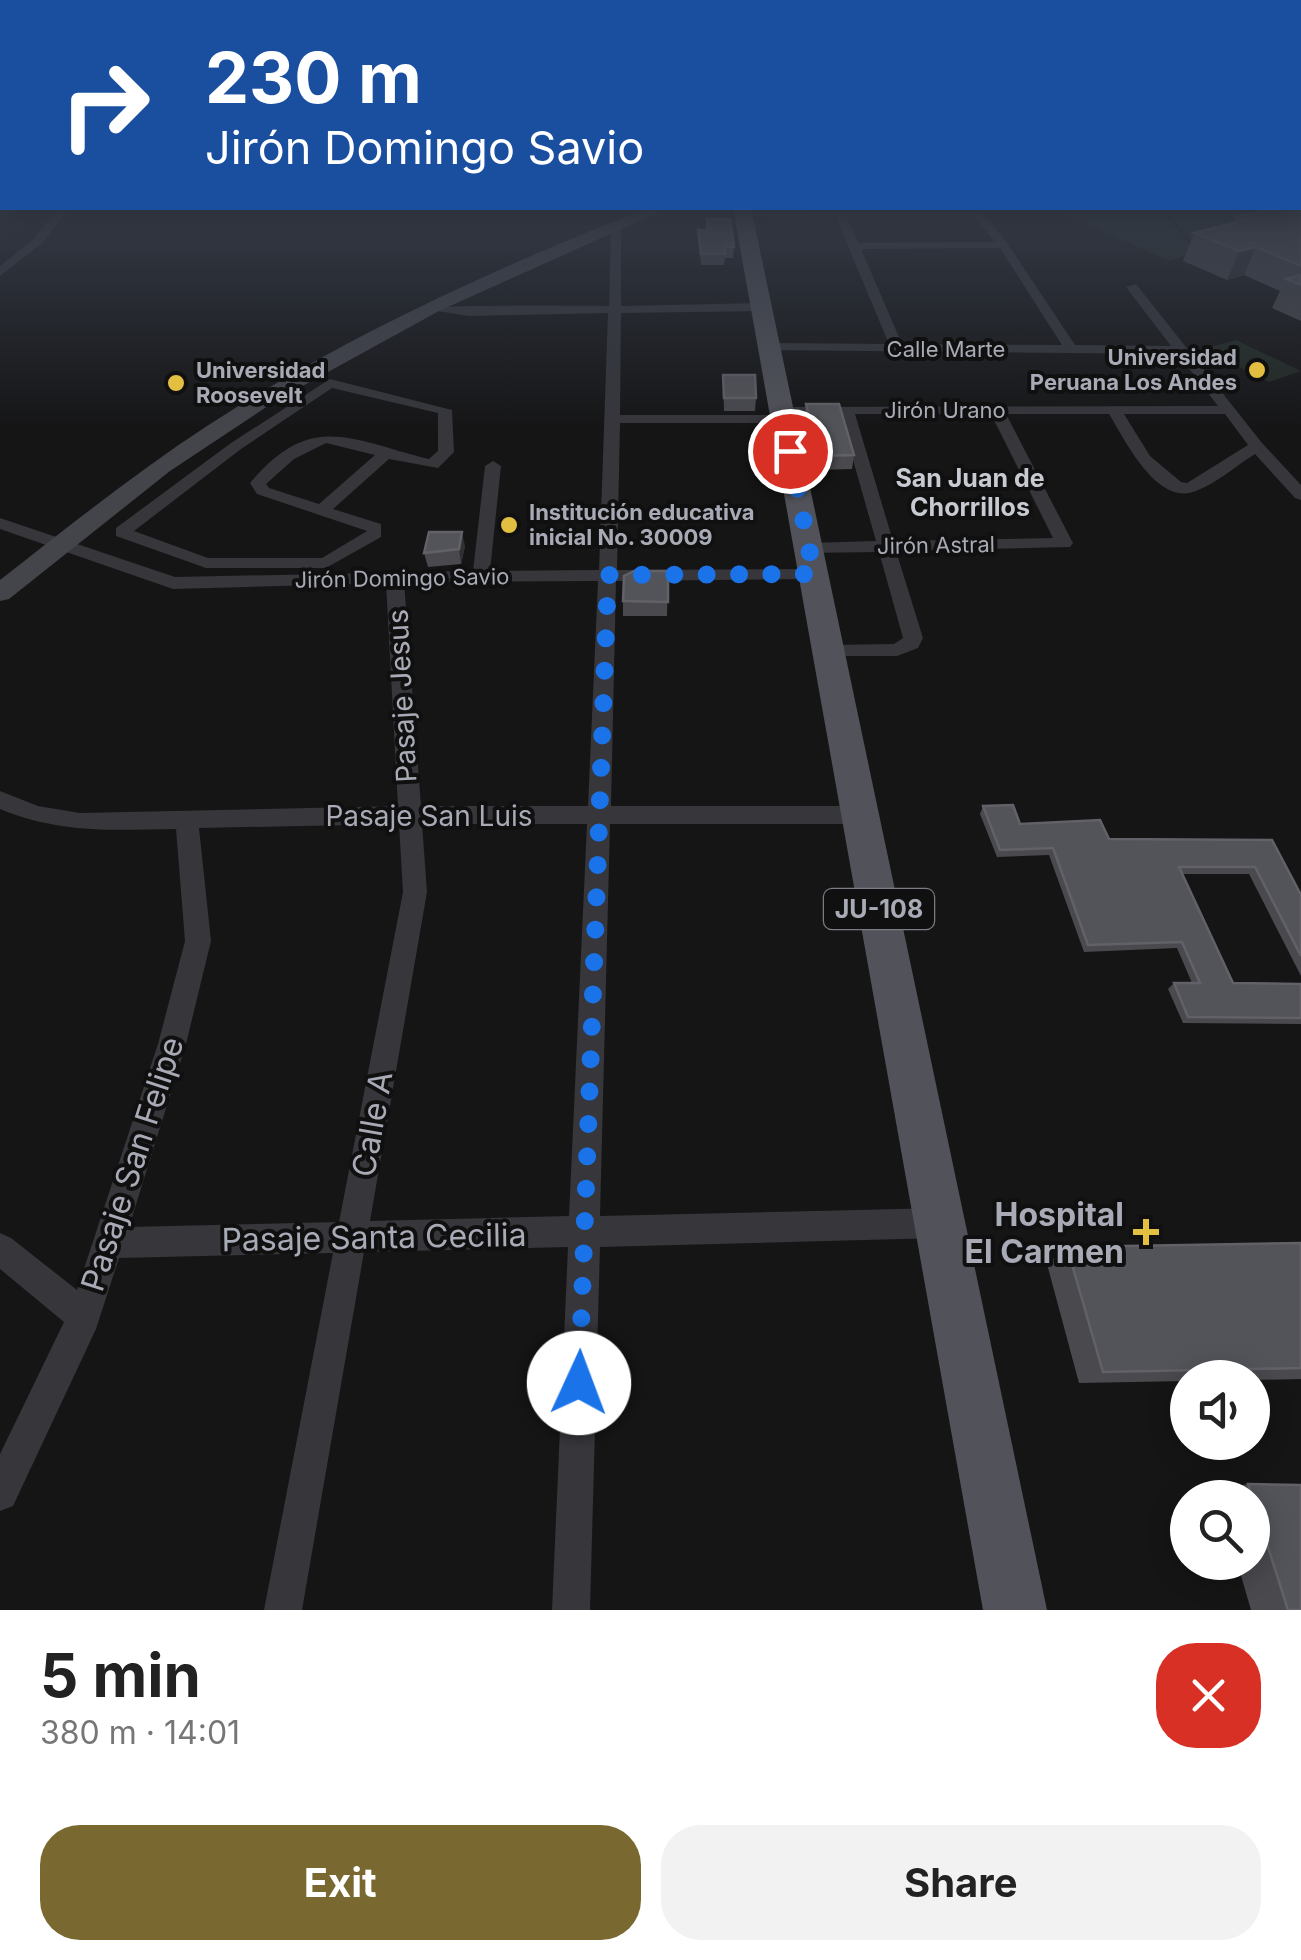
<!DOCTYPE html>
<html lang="en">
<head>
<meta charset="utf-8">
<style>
	:root { --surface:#fff; --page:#f2f2f2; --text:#222; --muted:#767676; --accent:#796930 }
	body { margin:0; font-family:Inter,sans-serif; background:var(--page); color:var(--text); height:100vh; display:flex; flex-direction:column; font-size:38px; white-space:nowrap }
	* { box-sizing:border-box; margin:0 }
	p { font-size:32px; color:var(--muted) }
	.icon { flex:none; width:55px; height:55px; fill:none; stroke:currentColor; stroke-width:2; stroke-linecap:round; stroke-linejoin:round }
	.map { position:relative; height:1610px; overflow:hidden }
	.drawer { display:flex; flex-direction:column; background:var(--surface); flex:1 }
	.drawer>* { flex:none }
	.guide { position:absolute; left:0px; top:0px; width:1302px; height:210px; box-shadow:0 5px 25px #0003; background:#1a4fa0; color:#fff; overflow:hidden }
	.fabs { position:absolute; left:1170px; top:1360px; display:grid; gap:20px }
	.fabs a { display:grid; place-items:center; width:100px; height:100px; border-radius:50%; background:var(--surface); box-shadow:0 5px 25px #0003; font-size:50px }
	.pin { position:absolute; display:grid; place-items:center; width:85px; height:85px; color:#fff; margin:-42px; border:5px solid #fff; border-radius:50%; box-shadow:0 2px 10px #0007 }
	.me { position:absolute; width:110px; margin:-55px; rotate:2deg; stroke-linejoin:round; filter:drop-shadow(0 0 8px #0008) }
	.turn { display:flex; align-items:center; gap:35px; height:210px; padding:0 40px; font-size:45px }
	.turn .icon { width:130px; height:130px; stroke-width:2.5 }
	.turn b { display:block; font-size:70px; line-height:85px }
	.round { display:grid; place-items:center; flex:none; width:105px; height:105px; border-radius:40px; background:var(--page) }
	.headline { display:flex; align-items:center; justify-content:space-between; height:170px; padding:0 40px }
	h1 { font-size:60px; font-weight:700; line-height:75px }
	.action { display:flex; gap:20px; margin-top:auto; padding:20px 40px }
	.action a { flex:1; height:115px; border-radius:40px; background:var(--accent); color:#fff; font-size:40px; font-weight:700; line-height:115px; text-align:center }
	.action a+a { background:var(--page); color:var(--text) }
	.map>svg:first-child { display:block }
	.green { fill:#212923 }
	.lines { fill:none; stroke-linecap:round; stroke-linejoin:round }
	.minor { fill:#36363b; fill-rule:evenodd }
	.secondary { fill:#44454b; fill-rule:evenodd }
	.primary { fill:#52535a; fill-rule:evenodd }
	.wall { fill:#49494e }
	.shaded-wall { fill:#303033 }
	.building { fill:#535459; stroke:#616167; stroke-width:2.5 }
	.route { stroke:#1a73e8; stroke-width:18; stroke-dasharray:0 32.4 }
	.poi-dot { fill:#e3bf41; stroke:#101011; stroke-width:4 }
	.labels { text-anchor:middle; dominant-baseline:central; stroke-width:8; stroke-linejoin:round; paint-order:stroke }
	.far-street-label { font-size:22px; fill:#a8aab5; stroke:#101011 }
	.far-poi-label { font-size:22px; font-weight:bold; fill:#a8aab5; stroke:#101011; text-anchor:start }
	.far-neighbourhood-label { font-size:25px; font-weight:bold; fill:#c8cad2; stroke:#101011 }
	.shield { fill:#101011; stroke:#7a7c84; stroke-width:2.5 }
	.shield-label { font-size:25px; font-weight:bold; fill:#a8aab5 }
	.street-label { font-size:28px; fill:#a8aab5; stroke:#101011 }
	.near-street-label { font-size:32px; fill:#a8aab5; stroke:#101011 }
	.near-poi-label { font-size:32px; font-weight:bold; fill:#a8aab5; stroke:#101011; text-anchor:end }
</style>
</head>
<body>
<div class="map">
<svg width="1301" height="1610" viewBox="0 0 1301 1610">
	<rect width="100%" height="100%" fill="#151516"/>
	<!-- green -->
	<g class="green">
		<path d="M 1052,208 L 1159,208 L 1197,253 L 1169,261 Z"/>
		<path d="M 1165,208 L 1258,208 L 1297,222 L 1200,251 Z"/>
		<path d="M 1236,340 L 1301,371 L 1269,382 L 1203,349 Z"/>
	</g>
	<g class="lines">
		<!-- minor -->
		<g class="minor">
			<path d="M 0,206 L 2,208 L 88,208 L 67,211 L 42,243 L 0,276 L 0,266 L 34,239 L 56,211 L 0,212 Z"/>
			<path d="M 252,208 L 305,208 L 300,211 Z"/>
			<path d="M 742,211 L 982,212 L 1007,243 L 1075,345 L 1171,346 L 1126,287 L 1136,284 L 1262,443 L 1301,485 L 1301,500 L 1295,498 L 1255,454 C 1237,465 1217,483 1196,491 C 1157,507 1125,440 1109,414 L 1006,414 L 1073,543 L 1070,547 L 896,551 L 923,638 L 918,648 L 897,656 L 821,656 L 818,651 L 821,646 L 828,645 L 894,644 L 903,638 L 879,552 L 808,553 L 799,548 L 808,543 L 876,541 L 840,414 L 781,414 L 774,410 L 776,407 L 1218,406 L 1178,354 L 765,350 L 765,344 L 770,343 L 889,344 L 836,217 L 738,216 ZM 847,217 L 975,217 L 994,242 L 858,243 ZM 1000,248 L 1062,345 L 902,344 L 861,249 ZM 855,414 L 991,414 L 1053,538 L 893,541 ZM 1124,414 L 1225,414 L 1248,445 L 1187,483 L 1181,482 L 1150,456 Z"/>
			<path d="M 616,222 L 621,225 L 621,306 L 763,303 L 769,307 L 763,311 L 621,313 L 620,415 L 783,415 L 790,419 L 783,423 L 620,423 L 617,570 L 814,569 L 823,574 L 814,579 L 616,581 L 611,806 L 860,806 L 868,809 L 871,815 L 868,821 L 860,824 L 610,824 L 600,1216 L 940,1208 L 951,1212 L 955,1223 L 951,1234 L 940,1238 L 600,1247 L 590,1610 L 552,1610 L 568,1247 L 364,1252 L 302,1610 L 264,1610 L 333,1253 L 119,1258 L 96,1329 L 13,1506 L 0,1511 L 0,1454 L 64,1322 L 0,1269 L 0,1233 L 11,1238 L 77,1290 L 158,1044 L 185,941 L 176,829 C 112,830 61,834 0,809 L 0,791 L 38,806 L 80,813 L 398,806 L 386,583 L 173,589 L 0,529 L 0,518 L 175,577 L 473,571 L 485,466 L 493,461 L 501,466 L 490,571 L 599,570 L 608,313 L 468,316 L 426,309 C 434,304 584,306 609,306 L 611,225 ZM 598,581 L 588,806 L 421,806 L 404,582 ZM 399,824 L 403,892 L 339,1222 L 129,1227 L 186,1044 L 211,941 L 199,828 ZM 422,824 L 587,824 L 569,1216 L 370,1221 L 427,892 Z"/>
			<path d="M 330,379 L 452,410 L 454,452 L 438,468 L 389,459 L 333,509 L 381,524 L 381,537 L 326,568 L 206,568 L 116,536 L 116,528 L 231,443 ZM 332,388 L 438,413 L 438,451 L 429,459 C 351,440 311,410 250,483 L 257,494 L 367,531 L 322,558 L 208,558 L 134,531 L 241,449 ZM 326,443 L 375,455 L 319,504 L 269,488 L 266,484 L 294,459 Z"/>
		</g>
		<!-- secondary -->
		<path class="secondary" d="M 648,208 L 668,208 L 439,311 L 277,400 L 170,471 L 9,599 L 0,601 L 0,580 C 68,527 135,473 207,426 C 345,336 495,268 648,208 Z"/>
		<!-- primary -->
		<path class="primary" d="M 733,208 L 751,208 L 1047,1610 L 983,1610 Z"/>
	</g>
	<!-- wall -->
	<g class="wall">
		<path d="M 1301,204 L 1301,321 L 1272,308 L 1280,291 L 1244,275 L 1227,280 L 1183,261 L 1194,233 L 1233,223 L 1236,217 Z"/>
		<path d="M 707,219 L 734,247 L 733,258 L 725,258 L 724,265 L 701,265 L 698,230 L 706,230 Z"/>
		<path d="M 723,375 L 756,398 L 755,411 L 724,411 Z"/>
		<path d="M 806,404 L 854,455 L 852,469 L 817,470 L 804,418 Z"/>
		<path d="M 465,546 L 461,564 L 428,567 L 424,553 Z"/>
		<path d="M 668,571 L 667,616 L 623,616 L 623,601 Z"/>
		<path d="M 983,806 L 1020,824 L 1109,839 L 1272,840 L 1301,895 L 1301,976 L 1249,874 L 1183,874 L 1233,983 L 1301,984 L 1301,1024 L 1183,1023 L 1168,989 L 1174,983 L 1192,983 L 1177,948 L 1084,952 L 1049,855 L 997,857 L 980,814 Z"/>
		<path d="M 1301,1243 L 1301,1379 L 1252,1380 L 1252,1378 L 1188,1378 L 1188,1381 L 1079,1383 L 1047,1264 L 1067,1247 Z"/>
		<path d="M 1248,1484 L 1301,1610 L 1251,1610 L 1237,1562 L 1252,1562 L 1252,1498 L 1218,1498 L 1216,1490 Z"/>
	</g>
	<!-- shaded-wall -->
	<g class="shaded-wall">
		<path d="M 1256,247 L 1244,275 L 1227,280 L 1239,251 Z"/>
		<path d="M 462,532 L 465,546 L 461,564 L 459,549 Z"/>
	</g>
	<!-- building -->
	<g class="building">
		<path d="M 1300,204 L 1301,266 L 1256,247 L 1239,251 L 1194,233 L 1245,220 L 1236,217 L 1268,208 L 1300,208 Z"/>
		<path d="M 707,219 L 730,219 L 734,247 L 724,247 L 725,254 L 701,254 L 698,230 L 708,231 Z"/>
		<path d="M 1301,275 L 1301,285 L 1286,279 Z"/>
		<path d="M 723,375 L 755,375 L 756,398 L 724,398 Z"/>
		<path d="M 806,404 L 839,404 L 854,455 L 819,456 Z"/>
		<path d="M 429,532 L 462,532 L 459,549 L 424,553 Z"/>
		<path d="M 634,571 L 668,571 L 668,602 L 623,601 L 624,576 Z"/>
		<path d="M 1013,805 L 1020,824 L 1100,820 L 1109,839 L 1272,840 L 1301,895 L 1301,956 L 1255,867 L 1179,867 L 1233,983 L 1301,984 L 1301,1018 L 1188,1017 L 1174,983 L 1200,983 L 1182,942 L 1088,945 L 1053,848 L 1000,850 L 983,806 Z"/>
		<path d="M 1301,1243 L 1301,1368 L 1103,1372 L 1067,1247 Z"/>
		<path d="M 1248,1484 L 1301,1485 L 1301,1610 L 1288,1610 Z"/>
	</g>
	<!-- sky -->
	<linearGradient id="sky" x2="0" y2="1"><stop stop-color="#0c0c0c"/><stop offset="0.47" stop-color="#353b47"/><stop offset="1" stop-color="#353b47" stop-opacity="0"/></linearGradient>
	<rect width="1301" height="430" fill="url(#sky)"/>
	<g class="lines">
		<!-- route -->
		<path class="route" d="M 579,1383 L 608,575 L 814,574 L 790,451"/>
	</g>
	<!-- markers -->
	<g class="poi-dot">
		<circle cx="1257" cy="370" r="10"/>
		<circle cx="176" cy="383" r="10"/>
		<circle cx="509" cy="525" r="10"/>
		<path d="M1141 1217h10v10h10v10h-10v10h-10v-10h-10v-10h10z"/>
	</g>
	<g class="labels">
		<!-- far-street labels -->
		<g class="far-street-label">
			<text x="946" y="349">Calle Marte</text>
			<text x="945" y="410">Jirón Urano</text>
			<text transform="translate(936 545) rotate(-1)">Jirón Astral</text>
			<text transform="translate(402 578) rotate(-1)">Jirón Domingo Savio</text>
		</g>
		<!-- far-poi labels -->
		<g class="far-poi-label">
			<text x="1237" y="357" text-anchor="end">Universidad<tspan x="1237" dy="25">Peruana Los Andes</tspan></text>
			<text x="196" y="370">Universidad<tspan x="196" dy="25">Roosevelt</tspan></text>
			<text x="529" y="512">Institución educativa<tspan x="529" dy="25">inicial No. 30009</tspan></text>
		</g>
		<!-- far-neighbourhood labels -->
		<g class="far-neighbourhood-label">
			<text x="970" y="478">San Juan de<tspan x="970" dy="29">Chorrillos</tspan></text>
		</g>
		<!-- shield labels -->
		<rect class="shield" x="824" y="889" width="110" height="40" rx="8"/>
		<g class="shield-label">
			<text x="879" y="909">JU-108</text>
		</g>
		<!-- street labels -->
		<g class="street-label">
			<text transform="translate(402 696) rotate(-93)">Pasaje Jesus</text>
			<text x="429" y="816">Pasaje San Luis</text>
		</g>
		<!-- near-street labels -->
		<g class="near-street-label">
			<text transform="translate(372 1124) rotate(-80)">Calle A</text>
			<text transform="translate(132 1164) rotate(-72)">Pasaje San Felipe</text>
			<text transform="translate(374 1237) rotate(-1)">Pasaje Santa Cecilia</text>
		</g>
		<!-- near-poi labels -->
		<g class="near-poi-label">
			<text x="1124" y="1214">Hospital<tspan x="1124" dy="37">El Carmen</tspan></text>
		</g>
	</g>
</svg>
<div class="fabs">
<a><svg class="icon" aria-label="sound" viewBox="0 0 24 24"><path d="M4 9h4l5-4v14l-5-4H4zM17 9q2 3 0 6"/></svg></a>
<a><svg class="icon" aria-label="search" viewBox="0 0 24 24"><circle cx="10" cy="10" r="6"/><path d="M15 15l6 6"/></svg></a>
</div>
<div class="pin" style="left:790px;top:451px;background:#d93025"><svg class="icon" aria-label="arrive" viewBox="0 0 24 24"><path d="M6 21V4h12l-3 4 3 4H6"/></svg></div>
<svg class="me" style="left:579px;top:1383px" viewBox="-20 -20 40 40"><circle r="19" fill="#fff"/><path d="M0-13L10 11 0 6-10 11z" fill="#1a73e8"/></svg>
<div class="guide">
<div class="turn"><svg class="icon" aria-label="right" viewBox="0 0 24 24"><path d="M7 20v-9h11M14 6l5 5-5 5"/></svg><div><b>230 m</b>Jirón Domingo Savio</div></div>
</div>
</div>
<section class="drawer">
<div class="headline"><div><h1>5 min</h1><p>380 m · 14:01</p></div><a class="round" style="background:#d93025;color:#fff"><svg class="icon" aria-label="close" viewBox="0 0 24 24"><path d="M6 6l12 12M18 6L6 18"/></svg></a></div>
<div class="action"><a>Exit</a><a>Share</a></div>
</section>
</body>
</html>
